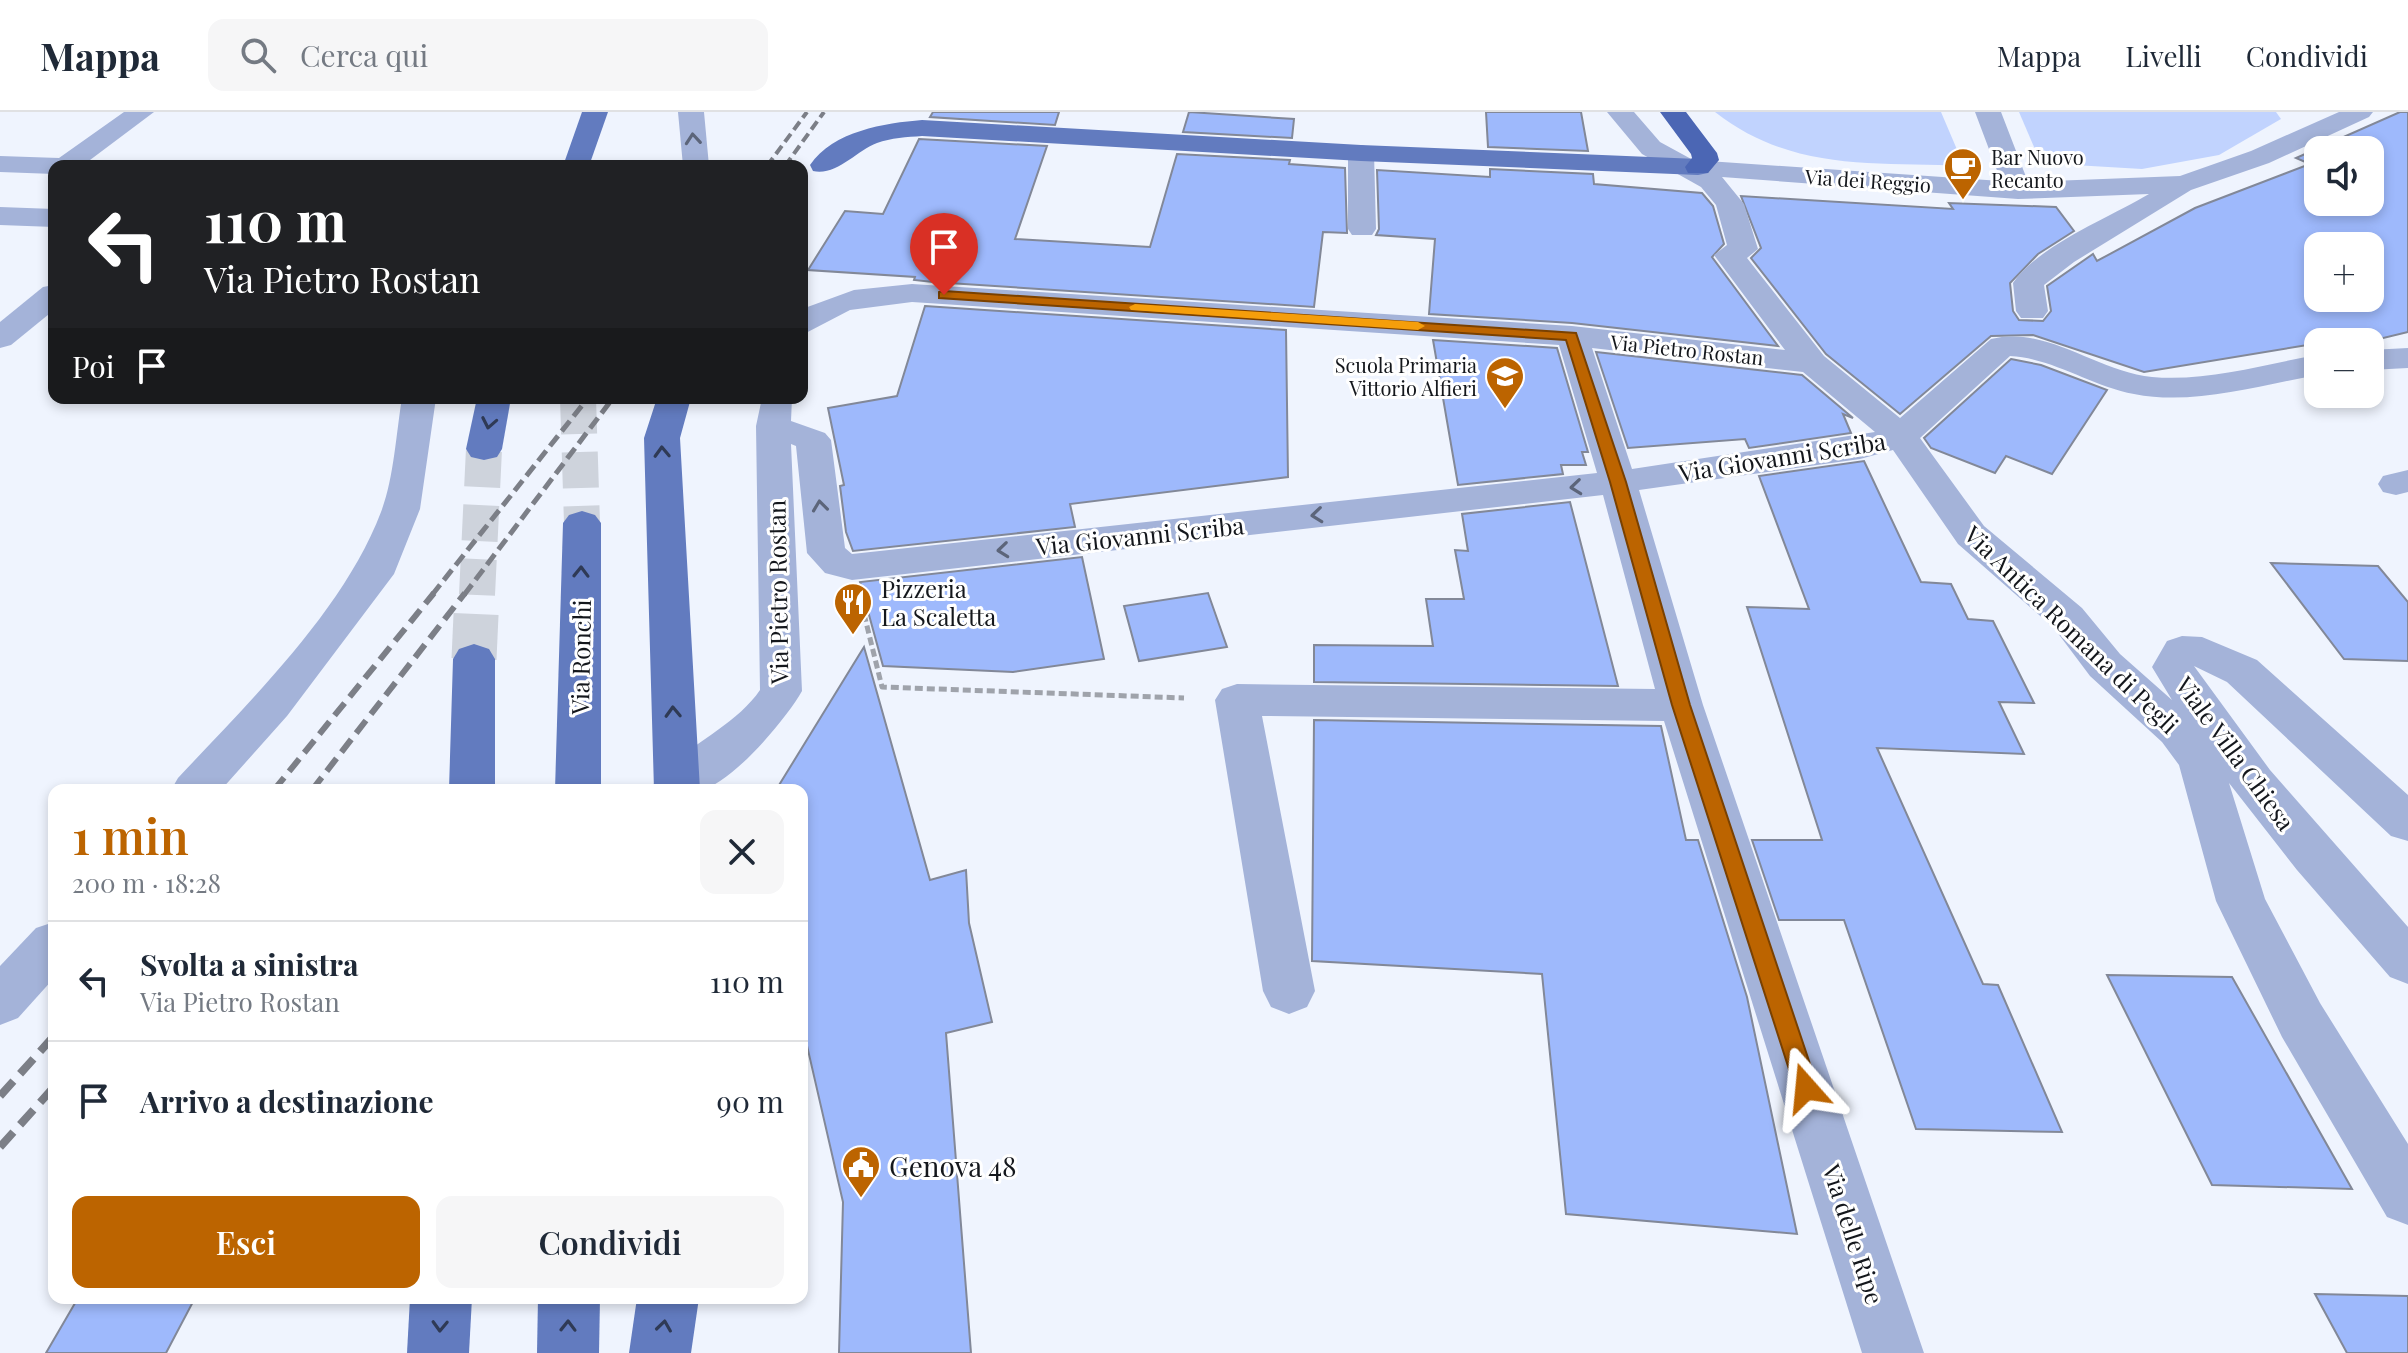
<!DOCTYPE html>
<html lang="it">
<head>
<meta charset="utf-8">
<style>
	:root { --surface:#fff; --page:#f6f6f7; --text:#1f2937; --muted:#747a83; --line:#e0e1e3; --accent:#bc6400 }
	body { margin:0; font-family:"Playfair Display",serif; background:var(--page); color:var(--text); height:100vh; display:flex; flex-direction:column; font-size:30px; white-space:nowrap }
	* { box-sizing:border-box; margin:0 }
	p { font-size:26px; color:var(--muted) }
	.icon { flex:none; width:44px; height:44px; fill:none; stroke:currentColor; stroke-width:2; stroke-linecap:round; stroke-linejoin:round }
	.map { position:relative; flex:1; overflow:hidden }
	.sheet { position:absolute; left:48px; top:672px; width:760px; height:520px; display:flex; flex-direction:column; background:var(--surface); border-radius:16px; box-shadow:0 4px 12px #0003 }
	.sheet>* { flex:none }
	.banner { position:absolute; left:48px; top:48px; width:760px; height:244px; border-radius:16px; box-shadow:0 4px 12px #0003; background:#202124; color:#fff; overflow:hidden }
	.fabs { position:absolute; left:2304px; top:24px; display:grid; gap:16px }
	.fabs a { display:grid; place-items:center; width:80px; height:80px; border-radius:16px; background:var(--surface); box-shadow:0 4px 12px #0003; font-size:40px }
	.pin { position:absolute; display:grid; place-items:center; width:68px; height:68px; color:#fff; margin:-82px -34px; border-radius:50% 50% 50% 0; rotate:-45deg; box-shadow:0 0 8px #0007 }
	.pin .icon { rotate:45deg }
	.me { position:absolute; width:88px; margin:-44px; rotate:342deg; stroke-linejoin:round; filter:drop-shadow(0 0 6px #0008) }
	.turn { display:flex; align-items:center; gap:28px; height:168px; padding:0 24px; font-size:36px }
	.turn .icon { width:104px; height:104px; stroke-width:2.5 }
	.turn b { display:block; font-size:56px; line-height:68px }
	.then { display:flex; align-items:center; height:76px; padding:0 24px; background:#0003; gap:16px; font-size:30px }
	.round { display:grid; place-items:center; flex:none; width:84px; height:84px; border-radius:16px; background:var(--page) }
	.summary { display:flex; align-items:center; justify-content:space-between; height:136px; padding:0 24px }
	h1 { font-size:48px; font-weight:600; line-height:60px; color:var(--accent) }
	.cta { display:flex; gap:16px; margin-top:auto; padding:16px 24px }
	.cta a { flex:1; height:92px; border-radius:16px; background:var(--accent); color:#fff; font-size:32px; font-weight:600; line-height:92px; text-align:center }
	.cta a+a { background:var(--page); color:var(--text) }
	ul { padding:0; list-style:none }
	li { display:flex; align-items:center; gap:24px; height:120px; padding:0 24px; border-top:2px solid var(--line) }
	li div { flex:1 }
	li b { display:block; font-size:30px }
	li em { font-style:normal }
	header { display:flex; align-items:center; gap:48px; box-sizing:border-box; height:112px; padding:0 40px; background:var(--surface); border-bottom:2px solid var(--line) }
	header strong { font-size:38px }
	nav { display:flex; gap:44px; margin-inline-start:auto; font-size:28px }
	.search { width:560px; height:72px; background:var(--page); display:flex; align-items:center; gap:20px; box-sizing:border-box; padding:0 28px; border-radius:16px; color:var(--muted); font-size:30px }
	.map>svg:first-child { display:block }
	.green { fill:#c1d3fe }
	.building { fill:#9eb9fc; stroke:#828898; stroke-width:2; fill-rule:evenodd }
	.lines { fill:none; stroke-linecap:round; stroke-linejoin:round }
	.major-tunnel-far1 { stroke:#ced3dc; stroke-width:36; stroke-dasharray:36 18; stroke-linecap:butt }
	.major-tunnel { stroke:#ced3dc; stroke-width:45; stroke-dasharray:45 22; stroke-linecap:butt }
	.path { stroke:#9fa3ab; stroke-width:5; stroke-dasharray:8 4; stroke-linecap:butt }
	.minor { fill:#a4b3d9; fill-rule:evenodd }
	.major { fill:#627bbf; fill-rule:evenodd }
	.highway { fill:#4b66b4; fill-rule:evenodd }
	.rail-far3 { stroke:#7c7f87; stroke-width:4; stroke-dasharray:10 5; stroke-linecap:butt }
	.rail-far2 { stroke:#7c7f87; stroke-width:5; stroke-dasharray:13 6; stroke-linecap:butt }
	.rail-far1 { stroke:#7c7f87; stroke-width:6; stroke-dasharray:16 8; stroke-linecap:butt }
	.rail { stroke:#7c7f87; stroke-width:8; stroke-dasharray:20 10; stroke-linecap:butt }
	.oneway { stroke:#5c657a }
	.oneway2 { stroke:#2f3a55 }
	.route { fill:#bc6400; stroke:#7a4100; stroke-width:2 }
	.slow { fill:#f59e0b }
	.labels { text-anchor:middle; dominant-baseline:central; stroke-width:6; stroke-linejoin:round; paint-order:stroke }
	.far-poi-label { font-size:20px; fill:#14171c; stroke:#fff; text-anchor:start }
	.far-street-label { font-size:20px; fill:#14171c; stroke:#fff }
	.street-label { font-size:24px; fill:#14171c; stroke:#fff }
	.poi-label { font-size:24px; fill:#14171c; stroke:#fff; text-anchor:start }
	.near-poi-label { font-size:28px; fill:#14171c; stroke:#fff; text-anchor:start }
</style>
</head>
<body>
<header>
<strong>Mappa</strong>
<div class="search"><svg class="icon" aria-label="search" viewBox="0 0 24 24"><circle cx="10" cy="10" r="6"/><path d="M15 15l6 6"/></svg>Cerca qui</div>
<nav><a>Mappa</a><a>Livelli</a><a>Condividi</a></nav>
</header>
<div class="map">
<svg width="2408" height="1241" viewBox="0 0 2408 1241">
	<rect width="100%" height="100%" fill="#eff4fe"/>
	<!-- green -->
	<g class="green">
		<path d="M 1715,0 L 1941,0 L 1964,54 C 1872,50 1792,60 1715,0 Z"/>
		<path d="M 2019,0 L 2276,0 L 2281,7 L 2219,43 L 2142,57 L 2074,53 L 2037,42 Z"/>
	</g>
	<!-- building -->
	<g class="building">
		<path d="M 933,0 L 1059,0 L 1055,13 L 930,5 Z"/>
		<path d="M 1189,0 L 1294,7 L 1292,26 L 1183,20 Z"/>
		<path d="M 1486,0 L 1581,0 L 1588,39 L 1488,35 Z"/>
		<path d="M 2400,0 L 2408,0 L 2408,220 L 2371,229 L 2362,224 L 2144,260 L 2033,223 L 1991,224 L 1900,302 L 1826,242 L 1751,146 L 1761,136 L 1741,84 L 1953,97 L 1949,91 L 2056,95 L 2074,119 L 2038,142 L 2010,171 L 2013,199 L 2019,208 L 2043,209 L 2051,199 L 2047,174 L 2093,142 L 2097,149 L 2195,96 L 2310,52 L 2296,46 ZM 2318,38 L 2370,38 L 2370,90 L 2318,90 ZM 2318,134 L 2370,134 L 2370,186 L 2318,186 Z"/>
		<path d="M 919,27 L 1047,34 L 1015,127 L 1150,135 L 1177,42 L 1290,48 L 1289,52 L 1345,56 L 1347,121 L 1323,120 L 1314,195 L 933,170 L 914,168 L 915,165 L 808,158 L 845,99 L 883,102 Z"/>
		<path d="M 1490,57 L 1593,62 L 1594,72 L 1702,81 L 1713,94 L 1724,132 L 1712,145 L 1778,234 L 1572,211 L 1429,202 L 1435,127 L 1376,123 L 1379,117 L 1377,58 L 1490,65 Z"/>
		<path d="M 925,194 L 1286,218 L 1288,365 L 1070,392 L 1075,415 L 853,439 L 846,420 L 840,374 L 844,373 L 828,296 L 897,284 Z"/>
		<path d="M 1433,228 L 1557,236 L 1588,340 L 1582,340 L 1586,353 L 1561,353 L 1563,362 L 1458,373 Z"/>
		<path d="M 1596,240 L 1802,263 L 1853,306 L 1843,302 L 1851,321 L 1749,336 L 1745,327 L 1628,336 Z"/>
		<path d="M 2011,247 L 2041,253 L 2107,278 L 2052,362 L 2006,344 L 1995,361 L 1931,336 L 1924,326 Z"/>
		<path d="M 1864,349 L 1921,470 L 1951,472 L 1968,507 L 1993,509 L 2034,591 L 1999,590 L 2024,642 L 1877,636 L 1983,872 L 1998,873 L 2062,1020 L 1916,1017 L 1844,808 L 1779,808 L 1752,728 L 1822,728 L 1747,495 L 1809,497 L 1759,364 Z"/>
		<path d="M 1570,390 L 1618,574 L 1314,570 L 1314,533 L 1433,534 L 1426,487 L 1464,487 L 1455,438 L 1468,439 L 1462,402 Z"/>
		<path d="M 1082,445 L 1104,547 L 1013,560 L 883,554 L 860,470 Z"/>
		<path d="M 2271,451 L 2378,454 L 2408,490 L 2408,549 L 2344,547 Z"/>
		<path d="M 1208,481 L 1227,535 L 1139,549 L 1124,494 Z"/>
		<path d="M 864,535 L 930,768 L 966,758 L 969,811 L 992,910 L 946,921 L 971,1241 L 839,1241 L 843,1090 L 802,912 L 802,678 L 776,678 Z"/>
		<path d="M 1314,608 L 1661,614 L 1686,728 L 1698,728 L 1747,885 L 1797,1122 L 1566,1102 L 1542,862 L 1312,849 Z"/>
		<path d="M 2107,863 L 2232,865 L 2352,1077 L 2212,1073 Z"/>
		<path d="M 2315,1182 L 2408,1184 L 2408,1241 L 2347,1241 Z"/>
		<path d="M 78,1186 L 195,1186 L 166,1241 L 46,1241 Z"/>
	</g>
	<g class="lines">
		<!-- major-tunnel-far1 -->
		<g class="major-tunnel-far1">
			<path d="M 578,286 L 582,411"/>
			<path d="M 477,483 L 484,337"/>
		</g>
		<!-- major-tunnel -->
		<path class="major-tunnel" d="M 474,547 L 477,481"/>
		<!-- path -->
		<path class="path" d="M 864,502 L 882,575 L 1184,586"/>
		<!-- minor -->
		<g class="minor">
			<path d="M 124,0 L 154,0 L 82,54 L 54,54 L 54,62 L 0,60 L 0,44 L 59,46 Z"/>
			<path d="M 678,0 L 704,0 L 709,54 L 683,54 Z"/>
			<path d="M 1607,0 L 1634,0 L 1660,30 L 1693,48 L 2001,69 L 1975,0 L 2001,0 L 2028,70 L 2180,64 L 2251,39 L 2339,0 L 2373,0 L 2369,5 L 2269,51 L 2191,78 L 2074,150 L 2044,173 L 2048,199 L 2043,206 L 2021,206 L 2016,199 L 2013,171 C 2039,133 2109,106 2149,82 L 2018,87 L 1722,65 L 1744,92 L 1758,137 L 1747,146 L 1824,244 L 1900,306 L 1991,227 C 2047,213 2097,260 2152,265 C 2207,270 2264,252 2318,243 L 2318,263 C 2259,273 2194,294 2134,282 C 2091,274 2053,246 2010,244 L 1920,326 L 1984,414 L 2082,496 L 2120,542 L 2172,588 L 2152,555 L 2167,529 L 2182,524 L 2202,525 L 2257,548 L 2408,683 L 2408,729 L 2391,724 L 2227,570 L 2194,554 L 2270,658 L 2408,815 L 2408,872 L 2390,865 L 2297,758 L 2229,671 L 2265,787 L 2320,891 L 2408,1032 L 2408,1113 L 2387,1105 L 2282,925 L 2216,789 L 2179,653 L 2162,630 L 2090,564 L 2054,516 L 1958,432 L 1893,338 L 1860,347 L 1639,378 L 1703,593 L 1924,1241 L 1862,1241 L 1664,609 L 1262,604 L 1315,879 L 1307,895 L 1289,902 L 1271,895 L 1263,879 L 1215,588 L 1222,577 L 1237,572 L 1655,577 L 1603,383 L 852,468 L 825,461 L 807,441 L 796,334 L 791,332 L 802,579 C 787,606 731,673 700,678 C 686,680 670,678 656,678 L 653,673 C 671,641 733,618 760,578 L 756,314 L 762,286 L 792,286 L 791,309 L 825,321 L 831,328 L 845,436 L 852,442 L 1597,361 L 1559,233 L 912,190 L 850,198 L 802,223 L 802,197 L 854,178 L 912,172 L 1572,214 L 1785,238 L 1714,143 L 1727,133 L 1716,93 L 1701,75 L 1642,42 ZM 1592,236 L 1803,260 L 1875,320 L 1632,357 Z"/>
			<path d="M 1361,33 L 1370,35 L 1374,41 L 1376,117 L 1372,123 L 1352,123 L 1348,117 L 1348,41 L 1352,35 Z"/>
			<path d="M 0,95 L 54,97 L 54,115 L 0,113 Z"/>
			<path d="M 54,173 L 54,198 L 11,233 L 0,236 L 0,210 L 43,175 Z"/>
			<path d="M 2408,236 L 2408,256 L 2370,258 L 2370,238 Z"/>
			<path d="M 402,286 L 436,286 L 420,397 L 394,462 L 287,604 L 221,678 L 171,678 L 178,666 C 249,590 344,498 381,400 C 394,366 396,322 402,286 Z"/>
			<path d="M 2408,358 L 2408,380 L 2396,383 L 2383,380 L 2378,372 L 2383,364 Z"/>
			<path d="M 54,810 L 54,866 L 18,906 L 0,913 L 0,854 L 36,816 Z"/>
		</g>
		<!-- major -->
		<g class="major">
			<path d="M 582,0 L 608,0 L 589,54 L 563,54 Z"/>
			<path d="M 922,8 L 1361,33 L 1698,47 L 1708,49 L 1711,55 L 1708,61 L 1698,63 L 1361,49 L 922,24 C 907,25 891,26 877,31 C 856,39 837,64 813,59 L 810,53 C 833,19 885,11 922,8 Z"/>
			<path d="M 477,286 L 511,286 L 502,337 L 497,345 L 484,348 L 471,345 L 466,337 Z"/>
			<path d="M 657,286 L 691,286 L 680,326 L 700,678 L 654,678 L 644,326 Z"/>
			<path d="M 582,399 L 595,403 L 601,411 L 601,678 L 555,678 L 563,411 L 569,403 Z"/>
			<path d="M 474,532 L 489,537 L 495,547 L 495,678 L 449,678 L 453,547 L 459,537 Z"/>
			<path d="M 410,1186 L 472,1186 L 469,1241 L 407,1241 Z"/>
			<path d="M 538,1186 L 600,1186 L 599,1241 L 537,1241 Z"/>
			<path d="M 637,1186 L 699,1186 L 691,1241 L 629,1241 Z"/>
		</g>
		<!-- highway -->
		<path class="highway" d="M 1660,0 L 1686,0 L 1717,41 L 1719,48 L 1708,61 L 1688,61 L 1685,55 L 1692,46 L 1691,42 Z"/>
		<!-- rail-far3 -->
		<g class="rail-far3">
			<path d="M 767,54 L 807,0"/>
			<path d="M 785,54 L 824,0"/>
		</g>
		<!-- rail-far2 -->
		<g class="rail-far2">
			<path d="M 432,483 L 588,286"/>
			<path d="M 464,483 L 613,286"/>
		</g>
		<!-- rail-far1 -->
		<g class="rail-far1">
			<path d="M 274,678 L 434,481"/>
			<path d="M 312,678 L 465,481"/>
		</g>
		<!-- rail -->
		<g class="rail">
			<path d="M 0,984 L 54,924"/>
			<path d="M 0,1035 L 54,975"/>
		</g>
	</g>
	<!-- one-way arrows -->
	<defs><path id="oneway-chevron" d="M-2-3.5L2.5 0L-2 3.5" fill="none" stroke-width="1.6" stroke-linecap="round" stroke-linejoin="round" transform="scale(2)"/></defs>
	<g class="oneway">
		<use href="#oneway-chevron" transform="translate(693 27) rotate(-95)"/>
		<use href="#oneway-chevron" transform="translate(1576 375) rotate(174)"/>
		<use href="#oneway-chevron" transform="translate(820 394) rotate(-97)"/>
		<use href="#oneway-chevron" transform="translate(1317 403) rotate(174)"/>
		<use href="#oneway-chevron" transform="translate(1003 438) rotate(174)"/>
	</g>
	<g class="oneway2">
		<use href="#oneway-chevron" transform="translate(489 311) rotate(101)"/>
		<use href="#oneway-chevron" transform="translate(662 340) rotate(-92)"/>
		<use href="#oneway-chevron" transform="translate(581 460) rotate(-89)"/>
		<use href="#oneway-chevron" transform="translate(673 600) rotate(-92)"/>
		<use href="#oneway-chevron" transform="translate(440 1214) rotate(92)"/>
		<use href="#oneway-chevron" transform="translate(568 1214) rotate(-89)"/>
		<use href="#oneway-chevron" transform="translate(664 1214) rotate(-82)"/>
	</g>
	<!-- route -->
	<path class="route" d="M 944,179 L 1576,221 L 1626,370 L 1690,593 L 1818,976 L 1814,983 L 1806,986 L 1798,983 L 1795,976 L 1672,593 L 1610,370 L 1566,228 L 939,186 L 939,180 Z"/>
	<!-- slow -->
	<path class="slow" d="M 1135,192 L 1418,210 L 1425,214 L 1418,218 L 1131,198 L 1129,195 Z"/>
	<!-- icons -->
	<defs>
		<g id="cafe-pin" transform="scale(2)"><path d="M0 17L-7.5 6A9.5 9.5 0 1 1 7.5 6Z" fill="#bc6400" stroke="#fff"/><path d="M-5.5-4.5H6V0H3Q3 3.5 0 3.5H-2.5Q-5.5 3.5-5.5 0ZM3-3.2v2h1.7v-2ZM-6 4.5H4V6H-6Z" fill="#fff"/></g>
		<g id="school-pin" transform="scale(2)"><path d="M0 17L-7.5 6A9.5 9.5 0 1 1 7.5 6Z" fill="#bc6400" stroke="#fff"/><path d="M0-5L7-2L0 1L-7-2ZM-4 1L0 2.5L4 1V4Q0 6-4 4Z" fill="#fff"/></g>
		<g id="restaurant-pin" transform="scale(2)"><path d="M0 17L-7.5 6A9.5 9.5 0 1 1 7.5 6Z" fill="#bc6400" stroke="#fff"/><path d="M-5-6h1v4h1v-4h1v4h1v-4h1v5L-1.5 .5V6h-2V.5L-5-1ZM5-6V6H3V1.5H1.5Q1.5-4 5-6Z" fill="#fff"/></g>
		<g id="civic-pin" transform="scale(2)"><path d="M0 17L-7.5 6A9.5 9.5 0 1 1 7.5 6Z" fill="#bc6400" stroke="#fff"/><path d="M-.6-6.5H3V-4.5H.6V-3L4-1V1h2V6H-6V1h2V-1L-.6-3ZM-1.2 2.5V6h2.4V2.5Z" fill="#fff"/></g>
	</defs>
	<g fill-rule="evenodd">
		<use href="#cafe-pin" x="1963" y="55"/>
		<use href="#school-pin" x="1505" y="264"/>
		<use href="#restaurant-pin" x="853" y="490"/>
		<use href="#civic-pin" x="861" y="1053"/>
	</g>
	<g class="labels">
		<!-- far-poi labels -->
		<g class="far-poi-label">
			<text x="1991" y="44">Bar Nuovo<tspan x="1991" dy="23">Recanto</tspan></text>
			<text x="1477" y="252" text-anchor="end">Scuola Primaria<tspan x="1477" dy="23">Vittorio Alfieri</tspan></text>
		</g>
		<!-- far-street labels -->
		<g class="far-street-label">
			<text transform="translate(1868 68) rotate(4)">Via dei Reggio</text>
			<text transform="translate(1687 237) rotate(6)">Via Pietro Rostan</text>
		</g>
		<!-- street labels -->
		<g class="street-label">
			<text transform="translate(1782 344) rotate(-9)">Via Giovanni Scriba</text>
			<text transform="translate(1140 423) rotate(-6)">Via Giovanni Scriba</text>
			<text transform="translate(777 480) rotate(-91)">Via Pietro Rostan</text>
			<text transform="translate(2072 517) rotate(44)">Via Antica Romana di Pegli</text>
			<text transform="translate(580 545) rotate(-89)">Via Ronchi</text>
			<text transform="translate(2236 641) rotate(54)">Viale Villa Chiesa</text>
			<text transform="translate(1854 1122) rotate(72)">Via delle Ripe</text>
		</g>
		<!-- poi labels -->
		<g class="poi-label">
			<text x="881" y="476">Pizzeria<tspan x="881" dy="28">La Scaletta</tspan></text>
		</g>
		<!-- near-poi labels -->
		<g class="near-poi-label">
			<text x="889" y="1053">Genova 48</text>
		</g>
	</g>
</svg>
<div class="fabs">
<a><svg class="icon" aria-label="sound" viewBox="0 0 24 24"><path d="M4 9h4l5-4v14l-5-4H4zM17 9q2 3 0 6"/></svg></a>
<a>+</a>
<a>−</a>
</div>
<div class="pin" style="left:944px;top:183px;background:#d93025"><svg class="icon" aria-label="arrive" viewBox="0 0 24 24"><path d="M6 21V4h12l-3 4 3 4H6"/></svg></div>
<svg class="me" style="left:1806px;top:976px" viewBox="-20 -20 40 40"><path d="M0-17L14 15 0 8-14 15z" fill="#bc6400" stroke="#fff" stroke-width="4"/></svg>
<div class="banner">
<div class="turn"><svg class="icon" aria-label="left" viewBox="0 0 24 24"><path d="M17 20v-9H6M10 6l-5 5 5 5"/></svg><div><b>110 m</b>Via Pietro Rostan</div></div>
<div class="then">Poi<svg class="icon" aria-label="arrive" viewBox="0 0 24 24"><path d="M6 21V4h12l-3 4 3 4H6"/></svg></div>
</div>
<section class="sheet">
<div class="summary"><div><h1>1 min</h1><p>200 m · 18:28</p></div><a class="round"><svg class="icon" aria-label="close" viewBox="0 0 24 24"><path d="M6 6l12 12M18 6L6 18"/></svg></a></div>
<ul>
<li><svg class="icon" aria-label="left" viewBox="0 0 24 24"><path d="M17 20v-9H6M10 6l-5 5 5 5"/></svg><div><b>Svolta a sinistra</b><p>Via Pietro Rostan</p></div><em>110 m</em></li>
<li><svg class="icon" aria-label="arrive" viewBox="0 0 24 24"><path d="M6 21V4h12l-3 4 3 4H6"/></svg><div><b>Arrivo a destinazione</b></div><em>90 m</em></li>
</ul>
<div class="cta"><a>Esci</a><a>Condividi</a></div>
</section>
</div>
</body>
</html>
